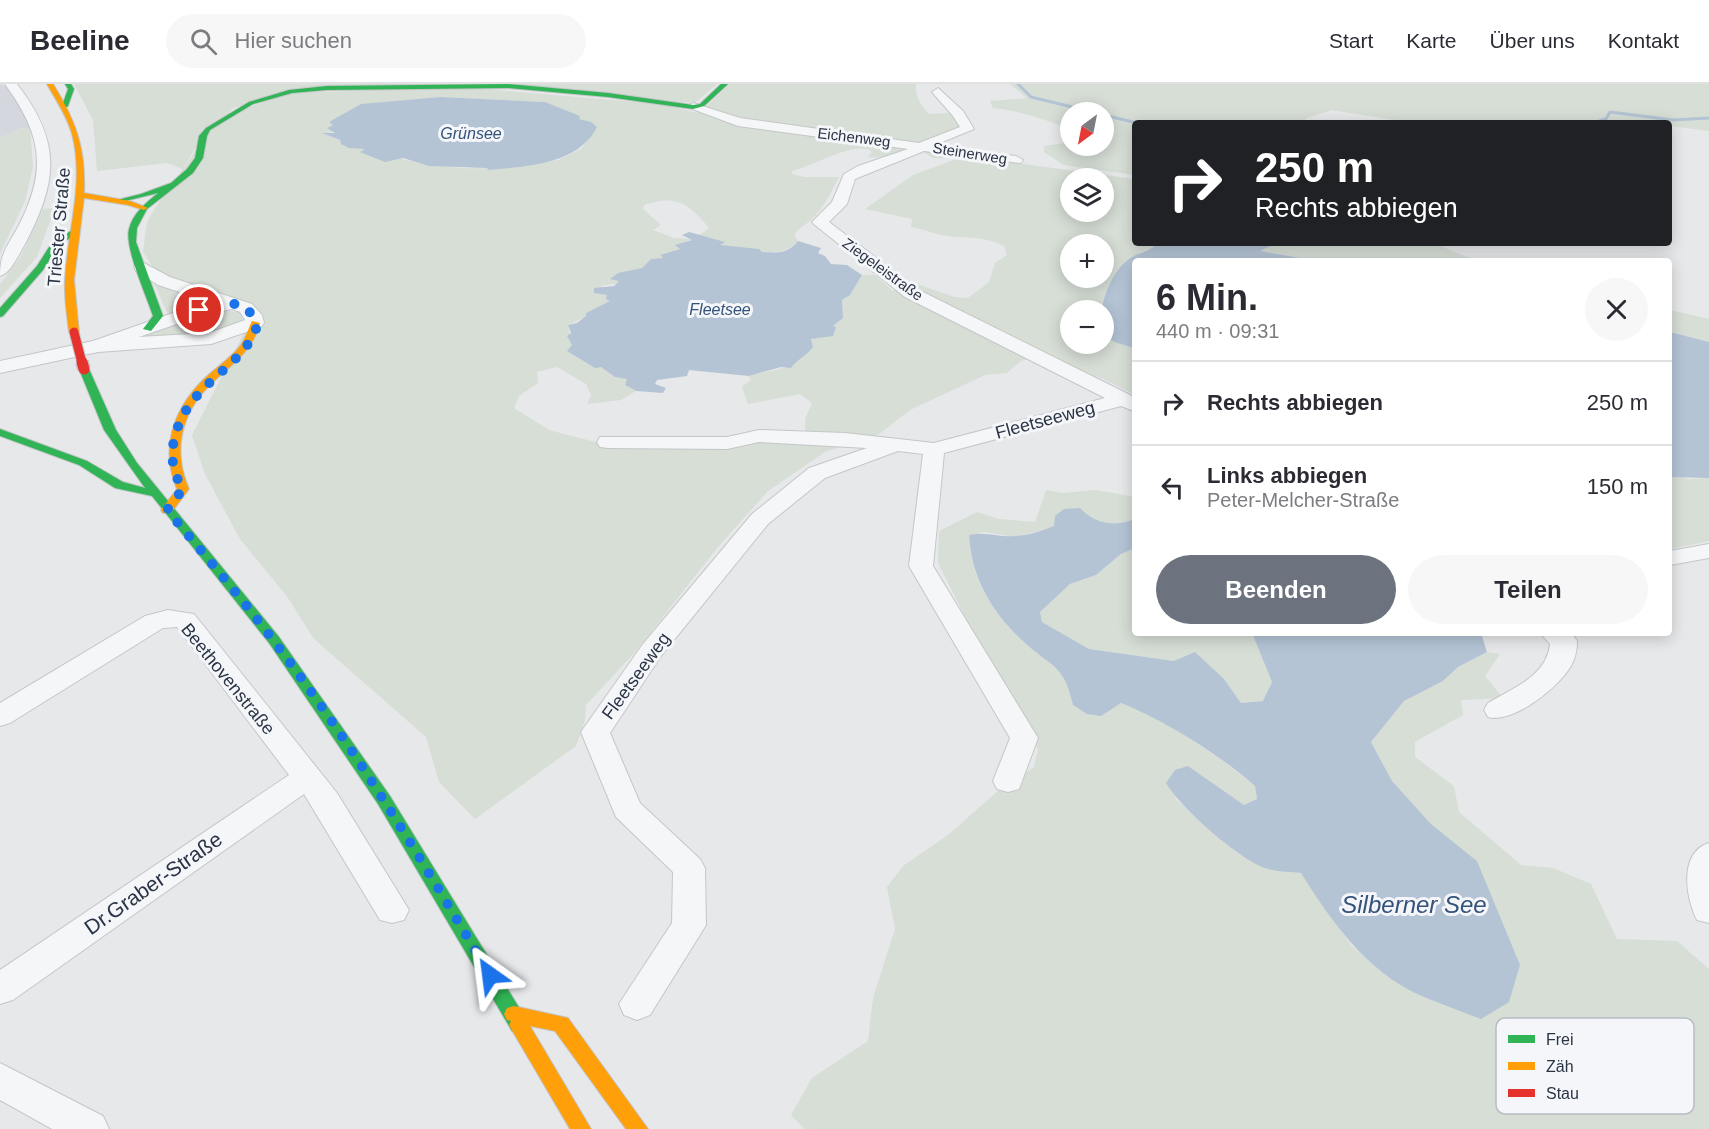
<!DOCTYPE html>
<html lang="de">
<head>
<meta charset="utf-8">
<style>
	:root { --surface:#fff; --page:#f7f7f7; --text:#2b2b33; --muted:#7c7c81; --line:#e1e1e2; --accent:#6c737f }
	body { margin:0; font-family:Arial,sans-serif; background:var(--page); color:var(--text); height:100vh; display:flex; flex-direction:column; font-size:22px; white-space:nowrap }
	* { box-sizing:border-box; margin:0 }
	p { font-size:20px; color:var(--muted) }
	.icon { flex:none; width:33px; height:33px; fill:none; stroke:currentColor; stroke-width:2; stroke-linecap:round; stroke-linejoin:round }
	.map { position:relative; flex:1; overflow:hidden }
	.sheet { position:absolute; left:1132px; top:174px; width:540px; height:378px; display:flex; flex-direction:column; background:var(--surface); border-radius:6px; box-shadow:0 3px 15px #0003 }
	.sheet>* { flex:none }
	.hud { position:absolute; left:1132px; top:36px; width:540px; height:126px; border-radius:6px; box-shadow:0 3px 15px #0003; background:#202124; color:#fff; overflow:hidden }
	.needle { width:39px; rotate:212deg }
	.fabs { position:absolute; left:1060px; top:18px; display:grid; gap:12px }
	.fabs a { display:grid; place-items:center; width:54px; height:54px; border-radius:50%; background:var(--surface); box-shadow:0 3px 15px #0003; font-size:30px }
	.pin { position:absolute; display:grid; place-items:center; width:51px; height:51px; color:#fff; margin:-26px; border:3px solid #fff; border-radius:50%; box-shadow:0 2px 6px #0007 }
	.me { position:absolute; width:66px; margin:-33px; rotate:329deg; stroke-linejoin:round; filter:drop-shadow(0 0 4px #0008) }
	.turn { display:flex; align-items:center; gap:21px; height:126px; padding:0 24px; font-size:27px }
	.turn .icon { width:78px; height:78px; stroke-width:2.5 }
	.turn b { display:block; font-size:42px; line-height:51px }
	.round { display:grid; place-items:center; flex:none; width:63px; height:63px; border-radius:32px; background:var(--page) }
	.summary { display:flex; align-items:center; justify-content:space-between; height:102px; padding:0 24px }
	h1 { font-size:36px; font-weight:600; line-height:45px }
	.primary-button { display:flex; gap:12px; margin-top:auto; padding:12px 24px }
	.primary-button a { flex:1; height:69px; border-radius:36px; background:var(--accent); color:#fff; font-size:24px; font-weight:600; line-height:69px; text-align:center }
	.primary-button a+a { background:var(--page); color:var(--text) }
	ul { padding:0; list-style:none }
	li { display:flex; align-items:center; gap:18px; height:84px; padding:0 24px; border-top:2px solid var(--line) }
	li div { flex:1 }
	li b { display:block; font-size:22px }
	li em { font-style:normal }
	header { display:flex; align-items:center; gap:36px; box-sizing:border-box; height:84px; padding:0 30px; background:var(--surface); border-bottom:2px solid var(--line) }
	header strong { font-size:28px }
	nav { display:flex; gap:33px; margin-inline-start:auto; font-size:21px }
	.search { width:420px; height:54px; background:var(--page); display:flex; align-items:center; gap:15px; box-sizing:border-box; padding:0 21px; border-radius:33px; color:var(--muted); font-size:22px }
	.map>svg:first-child { display:block }
	.built { fill:#d4d7dd }
	.green { fill:#d6ded6; fill-rule:evenodd }
	.water { fill:#b4c4d5 }
	.lines { fill:none; stroke-linecap:round; stroke-linejoin:round }
	.stream { stroke:#b4c4d5; stroke-width:3 }
	.street-casing { stroke:#c4c6c8; stroke-width:2 }
	.fast-casing { stroke:#c4c6c8; stroke-width:2 }
	.slow-casing { stroke:#c4c6c8; stroke-width:2 }
	.street { fill:#f5f6f7; fill-rule:evenodd }
	.fast { fill:#30b455; fill-rule:evenodd }
	.slow { fill:#ff9f0a; fill-rule:evenodd }
	.jam-bridge-far1-casing { stroke:#c2c5c8; stroke-width:11; stroke-linecap:butt }
	.jam-bridge-casing { stroke:#c2c5c8; stroke-width:14; stroke-linecap:butt }
	.jam-bridge-far1 { stroke:#e5322d; stroke-width:9 }
	.jam-bridge { stroke:#e5322d; stroke-width:11 }
	.route { stroke:#1a73e8; stroke-width:10; stroke-dasharray:0 18 }
	.labels { text-anchor:middle; dominant-baseline:central; stroke-width:6; stroke-linejoin:round; paint-order:stroke }
	.far-street-label { font-size:15px; fill:#2b3445; stroke:#f4f6f9 }
	.far-water-label { font-size:16px; font-style:italic; fill:#34527a; stroke:#f4f6f9 }
	.street-label { font-size:18px; fill:#2b3445; stroke:#f4f6f9 }
	.near-street-label { font-size:21px; fill:#2b3445; stroke:#f4f6f9 }
	.near-water-label { font-size:24px; font-style:italic; fill:#34527a; stroke:#f4f6f9 }
	.key { fill:#f4f6f9; stroke:#b8bcc3; stroke-width:1.5 }
	.key-label { font-size:16px; fill:#2b3445 }
</style>
</head>
<body>
<header>
<strong>Beeline</strong>
<div class="search"><svg class="icon" aria-label="search" viewBox="0 0 24 24"><circle cx="10" cy="10" r="6"/><path d="M15 15l6 6"/></svg>Hier suchen</div>
<nav><a>Start</a><a>Karte</a><a>Über uns</a><a>Kontakt</a></nav>
</header>
<div class="map">
<svg width="1709" height="1045" viewBox="0 0 1709 1045">
	<rect width="100%" height="100%" fill="#e6e8ea"/>
	<!-- built -->
	<path class="built" d="M 0,0 L 8,3 L 27,32 L 30,44 L 22,44 L 0,54 Z"/>
	<!-- green -->
	<g class="green">
		<path d="M 74,0 L 439,0 L 306,4 L 233,24 L 194,66 L 183,85 L 167,79 L 97,87 L 93,36 Z"/>
		<path d="M 480,0 L 717,0 L 695,19 Z"/>
		<path d="M 730,0 L 916,0 C 914,11 921,22 929,30 L 952,29 L 962,44 C 938,53 890,77 868,73 L 872,68 C 857,55 812,83 792,87 L 792,90 L 804,93 L 839,93 C 831,108 825,122 812,135 C 806,141 799,143 794,151 L 798,157 C 781,178 742,164 718,161 L 724,158 L 698,152 L 709,144 C 689,119 676,110 644,121 L 643,125 L 661,141 L 653,146 L 674,154 L 693,155 L 676,161 L 680,165 L 666,169 L 659,176 L 651,176 L 642,184 L 623,189 L 619,199 L 601,202 L 611,217 L 586,229 L 587,232 L 568,241 L 572,261 L 567,267 L 627,295 L 625,301 L 636,307 L 621,316 L 587,320 L 591,311 L 586,300 L 557,283 L 537,288 L 538,299 L 519,312 L 514,324 L 549,346 L 611,362 L 806,357 L 805,335 L 812,319 L 800,310 L 748,320 L 742,303 L 751,296 L 749,292 L 791,282 L 811,266 L 813,263 L 811,255 L 821,252 L 843,234 L 842,216 L 850,211 L 862,191 L 875,191 L 893,207 L 908,197 L 955,213 L 968,214 L 989,198 L 995,179 L 1007,171 L 1004,162 C 988,154 976,154 958,153 C 943,153 926,146 911,143 L 912,135 L 865,125 L 913,91 L 959,74 L 934,74 L 925,69 L 927,67 L 1135,95 L 1136,159 L 1158,159 C 1152,165 1148,165 1141,168 C 1120,179 1102,203 1103,226 L 1071,226 L 1071,260 L 1104,260 L 1104,242 C 1110,263 1119,256 1135,265 L 1135,311 L 1101,294 L 1068,284 L 1059,275 L 1047,269 L 1021,277 L 1007,289 L 985,291 L 910,326 L 879,350 L 825,368 L 768,407 L 718,463 L 636,567 L 586,621 L 585,636 L 576,662 L 475,735 L 439,698 L 426,653 L 314,555 L 286,511 L 240,455 L 205,390 L 192,351 L 256,225 L 174,195 L 153,183 L 143,168 L 147,138 L 155,124 L 209,48 L 237,28 L 288,9 L 461,3 L 659,20 L 699,29 ZM 440,13 L 545,18 L 579,32 L 579,35 L 595,46 L 581,65 L 558,76 L 488,86 L 487,84 C 432,87 376,70 324,50 L 336,47 L 328,43 L 334,41 L 329,38 L 373,19 ZM 1071,94 L 1104,94 L 1104,128 L 1071,128 ZM 1071,160 L 1104,160 L 1104,194 L 1071,194 Z"/>
		<path d="M 1010,0 L 1709,0 L 1709,47 L 1670,42 L 1670,39 L 1413,39 L 1332,26 L 1307,34 L 1302,39 L 1136,39 L 1135,91 L 1064,81 L 1044,68 L 1044,62 L 1071,58 L 1071,62 L 1104,62 L 1104,28 L 1071,28 L 1071,46 C 1045,35 1021,27 993,24 L 990,17 L 1027,14 Z"/>
		<path d="M 22,44 L 30,44 L 33,83 L 25,117 L 0,170 L 0,54 Z"/>
		<path d="M 55,124 L 37,173 L 0,214 L 0,200 L 20,174 L 43,125 Z"/>
		<path d="M 1276,159 L 1433,159 L 1477,177 L 1318,177 L 1260,167 Z"/>
		<path d="M 154,199 L 158,199 L 218,217 L 169,233 Z"/>
		<path d="M 223,226 L 241,229 L 243,237 L 224,249 L 141,256 L 138,253 L 188,232 Z"/>
		<path d="M 1670,226 L 1709,235 L 1709,258 L 1670,248 Z"/>
		<path d="M 1676,391 L 1689,395 L 1709,394 L 1709,457 L 1670,465 L 1670,393 Z"/>
		<path d="M 1046,406 L 1062,409 L 1096,406 L 1135,413 L 1135,435 C 1120,441 1105,440 1090,434 L 1014,453 L 985,448 L 969,451 C 970,494 993,530 1024,558 C 1053,584 1063,580 1073,621 C 1088,620 1106,617 1120,619 C 1150,624 1231,681 1255,702 L 1257,716 L 1244,721 L 1188,682 L 1175,714 L 1236,768 L 1268,785 L 1301,789 L 1351,861 L 1381,887 L 1477,777 L 1431,740 L 1392,697 L 1371,658 L 1404,617 L 1443,597 L 1458,583 L 1487,568 L 1500,570 L 1485,592 L 1503,614 L 1461,616 L 1463,631 L 1415,658 L 1415,673 L 1454,702 L 1459,728 L 1521,781 L 1553,784 L 1591,800 L 1617,855 L 1677,857 L 1709,885 L 1709,1045 L 804,1045 L 791,1031 L 812,994 L 868,957 L 873,914 L 895,845 L 887,803 L 903,782 L 948,751 L 998,707 L 1034,683 L 1038,665 L 1012,626 L 938,479 L 939,447 L 977,428 L 999,435 L 1035,438 Z"/>
		<path d="M 1135,464 L 1136,549 L 1252,549 L 1272,598 L 1264,617 L 1241,619 L 1224,595 L 1174,577 L 1089,565 L 1042,538 L 1040,528 L 1070,500 L 1096,491 L 1121,470 Z"/>
	</g>
	<!-- water -->
	<g class="water">
		<path d="M 440,13 L 545,18 L 580,32 L 579,35 L 591,38 L 597,43 C 578,81 527,82 488,86 L 487,84 L 429,82 L 403,74 L 385,78 L 360,68 L 365,65 L 349,64 L 341,60 L 340,56 L 322,49 L 335,49 L 327,44 L 333,41 L 329,38 L 361,20 Z"/>
		<path d="M 689,148 L 725,158 L 720,161 L 759,165 L 762,168 C 777,169 788,170 798,157 L 821,164 L 818,169 L 825,172 L 831,180 L 847,181 L 862,191 L 850,211 L 842,216 L 843,234 L 833,242 L 836,243 L 833,252 L 811,255 L 813,263 C 808,271 796,276 791,284 L 781,283 L 749,292 L 689,286 L 687,292 L 657,296 L 655,300 L 666,304 L 663,309 L 636,307 L 625,301 L 627,295 L 615,293 L 601,283 L 595,284 L 567,267 L 572,261 L 567,252 L 571,249 L 568,241 L 577,239 L 586,232 L 586,229 L 610,217 L 606,215 L 607,211 L 594,209 L 594,204 L 614,202 L 619,197 L 610,195 L 618,189 L 642,184 L 651,175 L 663,174 L 660,171 L 680,165 L 675,161 L 692,156 L 682,151 Z"/>
		<path d="M 1158,159 L 1276,159 L 1260,167 L 1318,177 L 1136,177 L 1135,265 C 1127,260 1116,261 1109,254 C 1091,235 1109,189 1129,175 C 1138,168 1150,168 1158,159 Z"/>
		<path d="M 1670,248 L 1709,258 L 1709,394 L 1670,393 Z"/>
		<path d="M 1080,424 C 1095,440 1114,443 1135,435 L 1135,464 L 1121,470 L 1096,491 L 1070,500 L 1040,528 L 1042,538 L 1089,565 L 1174,577 L 1195,568 L 1224,595 L 1241,619 L 1263,617 L 1272,598 L 1252,549 L 1481,549 L 1487,568 L 1458,583 L 1443,597 L 1404,617 L 1371,658 L 1392,697 L 1431,740 L 1477,777 L 1520,881 L 1509,918 L 1481,935 C 1460,927 1438,919 1417,910 C 1365,885 1331,837 1301,789 C 1290,788 1278,788 1268,785 C 1240,777 1180,723 1166,699 L 1175,686 L 1188,682 L 1244,721 L 1257,715 L 1255,702 C 1220,671 1164,636 1121,619 L 1101,632 L 1087,630 L 1073,621 C 1063,579 1052,584 1024,558 C 993,530 971,494 969,451 C 987,447 999,454 1016,452 C 1029,451 1042,447 1054,442 L 1055,432 L 1064,425 Z"/>
	</g>
	<g class="lines">
		<!-- stream -->
		<g class="stream">
			<path d="M 1018,0 L 1031,13 L 1093,28"/>
			<path d="M 1104,31 L 1137,39"/>
			<path d="M 1593,39 L 1606,35 L 1610,28 L 1673,36 L 1709,34"/>
		</g>
		<!-- street casing -->
		<g class="street-casing">
			<g id="street">
				<path d="M 5,0 L 17,0 C 62,58 58,97 25,160 C 19,170 11,189 0,192 C 0,168 8,162 19,141 C 48,84 41,50 5,0 Z"/>
				<path d="M 938,4 L 963,27 L 974,45 L 935,61 L 1016,72 L 1023,76 L 1021,79 L 924,67 L 855,95 L 847,120 L 829,138 L 917,205 L 1136,314 L 1136,328 L 1121,322 L 944,369 L 933,482 L 1038,654 L 1019,705 L 1008,708 L 997,705 L 993,697 L 1010,654 L 909,482 L 923,370 L 898,367 L 825,394 L 768,440 L 661,572 L 610,649 L 640,719 L 700,775 L 705,784 L 706,841 L 650,931 L 637,936 L 624,931 L 619,920 L 672,839 L 673,788 L 616,733 L 581,648 L 643,560 L 752,430 L 809,384 L 867,364 L 759,358 L 727,365 L 608,364 L 600,363 L 597,358 L 600,353 L 727,353 L 759,346 L 845,349 L 934,359 L 1105,314 L 905,213 L 815,141 L 812,138 L 832,118 L 844,90 L 858,82 L 908,65 L 738,42 L 687,23 L 693,19 L 740,34 L 919,59 L 960,43 L 953,32 L 932,8 Z"/>
				<path d="M 142,178 L 170,193 L 252,220 L 262,231 L 264,239 L 261,243 L 211,260 L 98,268 L 0,289 L 0,277 L 93,257 L 193,222 L 211,218 L 158,201 L 136,187 L 134,183 ZM 232,225 L 240,228 L 245,236 L 209,249 L 139,253 L 203,231 Z"/>
				<path d="M 1709,460 L 1709,474 L 1670,481 L 1670,467 Z"/>
				<path d="M 168,526 L 194,530 L 337,709 L 409,826 L 404,836 L 392,839 L 380,836 L 304,710 L 13,916 L 0,920 L 0,886 L 289,691 L 177,543 L 163,544 L 10,639 L 0,642 L 0,619 L 145,532 Z"/>
				<path d="M 1540,549 L 1573,551 L 1577,557 C 1577,565 1576,572 1572,580 C 1561,602 1513,640 1488,633 L 1484,626 L 1488,619 C 1513,604 1547,592 1550,560 Z"/>
				<path d="M 1709,759 L 1709,839 L 1697,836 C 1685,813 1679,768 1709,759 Z"/>
				<path d="M 0,979 L 103,1032 L 109,1045 L 52,1045 L 0,1016 Z"/>
			</g>
		</g>
		<!-- fast casing -->
		<g class="fast-casing">
			<g id="fast">
				<path d="M 65,0 L 71,0 L 74,5 L 68,22 L 65,24 L 62,22 L 68,5 Z"/>
				<path d="M 508,0 L 608,9 L 693,21 L 700,20 L 721,0 L 728,0 L 704,22 L 693,25 L 608,13 L 508,4 L 327,6 L 292,9 L 253,20 L 210,46 L 207,52 L 203,74 L 193,89 L 147,125 L 137,144 L 136,158 L 163,232 L 151,247 L 143,245 L 153,232 C 147,213 124,163 129,145 C 133,129 146,119 158,109 L 117,119 L 113,117 L 141,110 L 171,99 L 187,85 L 195,74 L 199,52 L 206,44 L 249,18 L 289,6 L 327,2 Z"/>
				<path d="M 73,146 L 80,148 L 59,161 L 43,186 L 3,232 L 0,233 L 0,224 L 37,182 L 53,157 Z"/>
				<path d="M 84,282 L 89,285 L 116,346 L 137,379 L 279,553 L 390,712 L 526,935 L 529,941 L 526,947 L 519,949 L 512,947 L 378,720 L 269,559 L 152,412 L 115,404 L 79,381 L 0,352 L 0,345 L 87,377 L 123,398 L 145,404 L 104,346 L 79,285 Z"/>
			</g>
		</g>
		<!-- slow casing -->
		<g class="slow-casing">
			<g id="slow">
				<path d="M 47,0 L 53,0 C 76,37 86,65 84,109 L 130,117 L 148,124 L 144,126 L 128,121 L 84,114 L 74,196 L 79,248 L 74,251 L 69,248 C 67,231 64,214 65,197 C 67,148 85,99 72,50 C 67,32 56,16 47,0 Z"/>
				<path d="M 252,237 L 260,239 C 253,267 231,281 212,299 C 181,328 172,367 189,405 L 171,429 L 163,429 L 161,426 L 177,405 C 160,365 173,326 203,296 C 215,284 230,275 240,262 C 246,254 248,245 252,237 Z"/>
				<path d="M 514,922 L 568,934 L 648,1045 L 626,1045 L 555,947 L 530,942 L 591,1045 L 570,1045 L 509,941 L 511,937 L 507,936 L 504,930 L 507,924 Z"/>
			</g>
		</g>
		<!-- street -->
		<use href="#street" class="street"/>
		<!-- fast -->
		<use href="#fast" class="fast"/>
		<!-- slow -->
		<use href="#slow" class="slow"/>
		<!-- jam-bridge-far1 casing -->
		<g class="jam-bridge-far1-casing">
			<path id="jam-bridge-far1" d="M 74,248 L 82,279"/>
		</g>
		<!-- jam-bridge casing -->
		<g class="jam-bridge-casing">
			<path id="jam-bridge" d="M 82,278 L 84,285"/>
		</g>
		<!-- jam-bridge-far1 -->
		<use href="#jam-bridge-far1" class="jam-bridge-far1"/>
		<!-- jam-bridge -->
		<use href="#jam-bridge" class="jam-bridge"/>
	</g>
	<g class="lines">
		<!-- route -->
		<path class="route" d="M 199,226 C 225,220 250,210 256,245 C 241,285 189,299 175,352 C 170,371 172,388 183,405 L 167,426 C 203,469 239,511 273,556 C 354,662 422,777 490,891"/>
	</g>
	<g class="labels">
		<!-- far-street labels -->
		<g class="far-street-label">
			<text transform="translate(854 53) rotate(7)">Eichenweg</text>
			<text transform="translate(970 69) rotate(9)">Steinerweg</text>
			<text transform="translate(883 185) rotate(36)">Ziegeleistraße</text>
		</g>
		<!-- far-water labels -->
		<g class="far-water-label">
			<text x="471" y="49">Grünsee</text>
			<text x="720" y="225">Fleetsee</text>
		</g>
		<!-- street labels -->
		<g class="street-label">
			<text transform="translate(59 143) rotate(-85)">Triester Straße</text>
			<text transform="translate(1045 336) rotate(-15)">Fleetseeweg</text>
			<text transform="translate(636 592) rotate(-54)">Fleetseeweg</text>
			<text transform="translate(228 595) rotate(51)">Beethovenstraße</text>
		</g>
		<!-- near-street labels -->
		<g class="near-street-label">
			<text transform="translate(153 799) rotate(-35)">Dr.Graber-Straße</text>
		</g>
		<!-- near-water labels -->
		<g class="near-water-label">
			<text x="1414" y="820">Silberner See</text>
		</g>
	</g>
	<!-- legend -->
	<rect x="1496" y="934" width="198" height="96" rx="9" class="key"/>
	<rect x="1508" y="951" width="27" height="8" fill="#30b455"/>
	<rect x="1508" y="978" width="27" height="8" fill="#ff9f0a"/>
	<rect x="1508" y="1005" width="27" height="8" fill="#e5322d"/>
	<g class="key-label">
		<text x="1546" y="961">Frei</text>
		<text x="1546" y="988">Zäh</text>
		<text x="1546" y="1015">Stau</text>
	</g>
</svg>
<div class="fabs">
<a><svg class="needle" viewBox="-14 -14 28 28"><path d="M0-13l5 13h-10z" fill="#e53935"/><path d="M0 13l5-13h-10z" fill="#7c7c81"/></svg></a>
<a><svg class="icon" aria-label="layers" viewBox="0 0 24 24"><path d="M12 4l9 5-9 5-9-5zM3 14l9 5 9-5"/></svg></a>
<a>+</a>
<a>−</a>
</div>
<div class="pin" style="left:199px;top:226px;background:#d93025"><svg class="icon" aria-label="arrive" viewBox="0 0 24 24"><path d="M6 21V4h12l-3 4 3 4H6"/></svg></div>
<svg class="me" style="left:490px;top:891px" viewBox="-20 -20 40 40"><path d="M0-17L14 15 0 8-14 15z" fill="#1a73e8" stroke="#fff" stroke-width="4"/></svg>
<div class="hud">
<div class="turn"><svg class="icon" aria-label="right" viewBox="0 0 24 24"><path d="M7 20v-9h11M14 6l5 5-5 5"/></svg><div><b>250 m</b>Rechts abbiegen</div></div>
</div>
<section class="sheet">
<div class="summary"><div><h1>6 Min.</h1><p>440 m · 09:31</p></div><a class="round"><svg class="icon" aria-label="close" viewBox="0 0 24 24"><path d="M6 6l12 12M18 6L6 18"/></svg></a></div>
<ul>
<li><svg class="icon" aria-label="right" viewBox="0 0 24 24"><path d="M7 20v-9h11M14 6l5 5-5 5"/></svg><div><b>Rechts abbiegen</b></div><em>250 m</em></li>
<li><svg class="icon" aria-label="left" viewBox="0 0 24 24"><path d="M17 20v-9H6M10 6l-5 5 5 5"/></svg><div><b>Links abbiegen</b><p>Peter-Melcher-Straße</p></div><em>150 m</em></li>
</ul>
<div class="primary-button"><a>Beenden</a><a>Teilen</a></div>
</section>
</div>
</body>
</html>
